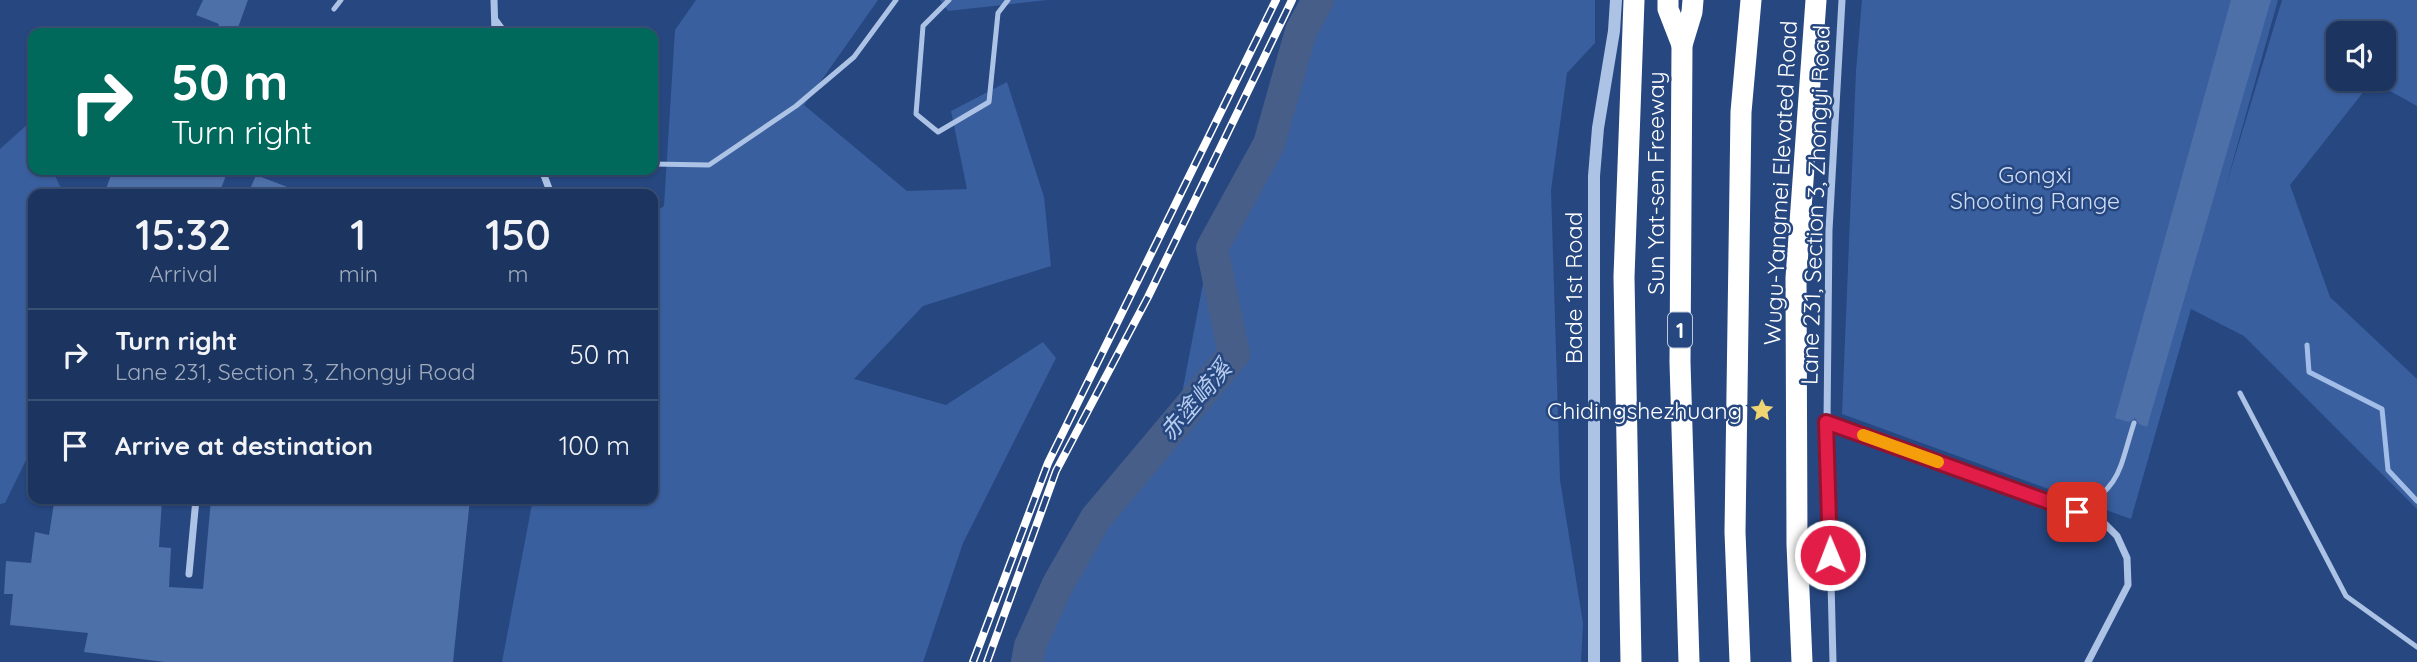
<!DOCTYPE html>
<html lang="en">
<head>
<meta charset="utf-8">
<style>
	:root { --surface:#1c3560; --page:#294069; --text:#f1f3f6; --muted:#a0abbd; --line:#3a5075 }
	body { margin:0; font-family:Quicksand,"Noto Sans TC",sans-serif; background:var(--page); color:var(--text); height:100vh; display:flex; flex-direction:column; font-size:26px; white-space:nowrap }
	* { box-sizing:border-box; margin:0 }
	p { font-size:23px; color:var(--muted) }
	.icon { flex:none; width:38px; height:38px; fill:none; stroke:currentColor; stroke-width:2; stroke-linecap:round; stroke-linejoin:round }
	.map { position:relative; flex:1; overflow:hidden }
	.panel { position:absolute; left:28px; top:189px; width:630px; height:315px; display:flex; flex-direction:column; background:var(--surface); border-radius:14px; box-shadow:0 2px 5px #0004,0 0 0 2px var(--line) }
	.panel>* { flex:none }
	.banner { position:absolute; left:28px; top:28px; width:630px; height:147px; border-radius:14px; box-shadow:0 2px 5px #0004,0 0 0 2px var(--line); background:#00695c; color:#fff; overflow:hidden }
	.tools { position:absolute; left:2326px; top:21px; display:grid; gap:14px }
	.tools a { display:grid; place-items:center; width:70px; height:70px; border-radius:14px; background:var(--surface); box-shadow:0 2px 5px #0004,0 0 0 2px var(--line); font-size:35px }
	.pin { position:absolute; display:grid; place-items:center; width:60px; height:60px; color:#fff; margin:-30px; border-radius:14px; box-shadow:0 4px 10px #0006 }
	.me { position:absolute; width:77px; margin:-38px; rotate:359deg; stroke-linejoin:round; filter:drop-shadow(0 0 5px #0008) }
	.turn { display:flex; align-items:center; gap:24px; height:147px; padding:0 28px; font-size:32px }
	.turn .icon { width:91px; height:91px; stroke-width:2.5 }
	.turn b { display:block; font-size:49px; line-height:60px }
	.eta { display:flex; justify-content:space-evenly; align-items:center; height:119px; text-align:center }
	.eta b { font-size:42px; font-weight:600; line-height:49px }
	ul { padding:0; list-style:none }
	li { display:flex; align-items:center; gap:21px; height:91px; padding:0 28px; border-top:2px solid var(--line) }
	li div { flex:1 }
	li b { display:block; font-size:26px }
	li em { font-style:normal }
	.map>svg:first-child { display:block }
	.green { fill:#3a5f9e; fill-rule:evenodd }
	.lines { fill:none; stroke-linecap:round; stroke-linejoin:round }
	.stream { stroke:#a2bde7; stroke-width:5 }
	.river { stroke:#465e88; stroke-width:32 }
	.building { fill:#4e70a9 }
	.service { stroke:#adc3e6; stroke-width:5 }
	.minor { stroke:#adc3e6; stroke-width:7 }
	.tertiary { stroke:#adc3e6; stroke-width:12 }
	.motorway { stroke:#fff; stroke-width:21 }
	.rail-casing { stroke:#fff; stroke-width:8 }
	.rail { stroke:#264780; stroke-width:5; stroke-dasharray:16; stroke-linecap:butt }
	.route-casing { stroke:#92132f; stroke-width:18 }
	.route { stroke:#e11d48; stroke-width:12 }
	.slow { stroke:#f59e0b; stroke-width:12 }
	.labels { text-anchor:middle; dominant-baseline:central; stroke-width:5; stroke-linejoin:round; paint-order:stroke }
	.shield { fill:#264780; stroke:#bec8d9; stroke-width:2 }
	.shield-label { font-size:21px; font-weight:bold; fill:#fff }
	.park-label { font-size:23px; fill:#d0def5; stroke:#264780 }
	.street-label { font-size:23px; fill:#fff; stroke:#264780 }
	.poi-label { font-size:23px; fill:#fff; stroke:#264780; text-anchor:end }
	.water-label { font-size:24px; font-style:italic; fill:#b8cdee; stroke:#264780 }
</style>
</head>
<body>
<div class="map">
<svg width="2417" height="662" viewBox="0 0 2417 662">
	<rect width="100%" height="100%" fill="#264780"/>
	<!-- green -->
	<g class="green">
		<path d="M 696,0 L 878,0 L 804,105 L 907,191 L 967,189 L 951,111 L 1007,82 L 1044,197 L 1051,266 L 923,306 L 854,379 L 946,405 L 1043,342 L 1056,358 L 963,543 L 923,662 L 502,662 L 533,499 L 653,499 L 653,213 L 664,206 L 675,30 Z"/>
		<path d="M 940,0 L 1047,0 L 948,11 Z"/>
		<path d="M 1317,0 L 1595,0 L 1595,43 L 1567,73 L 1551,190 L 1560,480 L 1583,623 L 1581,662 L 1036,662 L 1051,592 L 1179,409 L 1205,273 L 1302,48 Z"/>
		<path d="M 1862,0 L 2278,0 L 2225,189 L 2282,0 L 2417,0 L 2417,106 L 2372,81 L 2290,185 L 2330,297 L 2417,379 L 2417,509 L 2244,336 L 2191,309 L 2131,519 L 1842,414 L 1856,71 ZM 2338,33 L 2384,33 L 2384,79 L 2338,79 Z"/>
		<path d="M 29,123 L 33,131 L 33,170 L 52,170 L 64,194 L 33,194 L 33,446 L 5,503 L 0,504 L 0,149 Z"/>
	</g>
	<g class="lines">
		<!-- stream -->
		<path class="stream" d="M 2307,345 L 2309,372 L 2382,409 L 2388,470 L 2417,501"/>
		<!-- river -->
		<path class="river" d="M 1027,662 L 1030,646 L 1058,584 L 1096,518 L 1234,354 L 1212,248 L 1269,144 L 1301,31 L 1318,0"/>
	</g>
	<!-- building -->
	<g class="building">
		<path d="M 203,0 L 248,0 L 236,33 L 215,33 L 219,24 L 196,15 Z"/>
		<path d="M 2231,0 L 2271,0 L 2147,427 L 2139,424 L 2135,418 L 2129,422 L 2115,418 Z"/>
		<path d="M 113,170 L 228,170 L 219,194 L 104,194 Z"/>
		<path d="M 256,175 L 303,193 L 303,194 L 248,194 Z"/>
		<path d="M 84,499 L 162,499 L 159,547 L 171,548 L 169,587 L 203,589 L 211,499 L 470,499 L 453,662 L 165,662 L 84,652 L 88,633 L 10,625 L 13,594 L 4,594 L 6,561 L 31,563 L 35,532 L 49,535 L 54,503 L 84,505 Z"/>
	</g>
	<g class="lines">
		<!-- service -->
		<g class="service">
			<path d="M 949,0 L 923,26 L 916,114 L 938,132 L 989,102 L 998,13 L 1008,0"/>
			<path d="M 334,9 L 341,0"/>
			<path d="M 495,18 L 506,33"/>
			<path d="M 653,164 L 709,165 L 796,106 L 854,57 L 896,0"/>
			<path d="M 2240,393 L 2346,596 L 2417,647"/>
			<path d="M 2077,512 C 2122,486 2119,469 2134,423"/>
		</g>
		<!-- minor -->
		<g class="minor">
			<path d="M 494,0 L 495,33"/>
			<path d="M 542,170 L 551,194"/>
			<path d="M 1827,422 L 2102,521 L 2117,536 L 2127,558 L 2128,585 L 2088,662"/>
			<path d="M 189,574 L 196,499"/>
			<path d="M 1833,662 L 1827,422 L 1829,230 L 1842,0"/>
		</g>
		<!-- tertiary -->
		<path class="tertiary" d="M 1594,662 L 1594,176 L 1598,128 L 1614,31 L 1616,0"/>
		<!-- motorway -->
		<g class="motorway">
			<path d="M 1668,0 L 1668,9 L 1682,45"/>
			<path d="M 1631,662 L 1624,277 L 1634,0"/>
			<path d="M 1689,662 L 1680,362 L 1682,45 L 1692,12 L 1693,0"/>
			<path d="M 1740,662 L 1735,532 L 1741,112 L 1751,0"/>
			<path d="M 1802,662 L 1797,544 L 1796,278 L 1816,0"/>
		</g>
		<!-- rail casing -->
		<g class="rail-casing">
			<g id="rail">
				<path d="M 973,662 L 1048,463 L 1276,0"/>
				<path d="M 987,662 L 1056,471 L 1148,297 L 1292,0"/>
			</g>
		</g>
		<!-- rail -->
		<use href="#rail" class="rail"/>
	</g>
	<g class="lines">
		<!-- route casing -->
		<g class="route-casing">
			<path id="route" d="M 1830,555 L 1826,422 L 2077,512"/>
		</g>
		<!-- route -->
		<use href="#route" class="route"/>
		<!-- slow -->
		<path class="slow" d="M 1863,435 L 1938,462"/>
	</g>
	<!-- icons -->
	<defs>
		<g id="sight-bare" transform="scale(1.89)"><path d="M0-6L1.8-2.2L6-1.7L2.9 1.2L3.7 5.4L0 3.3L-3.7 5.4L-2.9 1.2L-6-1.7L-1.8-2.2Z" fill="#efd472" stroke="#264780" stroke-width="2.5" paint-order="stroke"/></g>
	</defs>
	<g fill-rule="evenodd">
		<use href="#sight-bare" x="1762" y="410"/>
	</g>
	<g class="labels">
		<!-- shield labels -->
		<rect class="shield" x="1668" y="312.5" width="24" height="35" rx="5"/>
		<g class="shield-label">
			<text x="1680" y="330">1</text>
		</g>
		<!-- park labels -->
		<g class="park-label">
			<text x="2035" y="174">Gongxi<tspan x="2035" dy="26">Shooting Range</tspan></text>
		</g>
		<!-- street labels -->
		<g class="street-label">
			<text transform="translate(1655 183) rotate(-90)">Sun Yat-sen Freeway</text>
			<text transform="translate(1780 183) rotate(-87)">Wugu-Yangmei Elevated Road</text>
			<text transform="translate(1815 205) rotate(-88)">Lane 231, Section 3, Zhongyi Road</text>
			<text transform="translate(1573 288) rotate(-90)">Bade 1st Road</text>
		</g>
		<!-- poi labels -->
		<g class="poi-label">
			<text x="1742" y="410">Chidingshezhuang</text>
		</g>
		<!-- water labels -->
		<g class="water-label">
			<text transform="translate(1195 400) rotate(-50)">赤塗崎溪</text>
		</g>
	</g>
</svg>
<div class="tools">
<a><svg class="icon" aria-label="sound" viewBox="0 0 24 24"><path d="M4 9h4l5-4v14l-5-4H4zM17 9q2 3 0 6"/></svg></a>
</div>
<div class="pin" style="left:2077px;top:512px;background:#d93025"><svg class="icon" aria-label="arrive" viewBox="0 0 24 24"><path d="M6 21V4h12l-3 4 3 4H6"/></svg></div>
<svg class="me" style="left:1830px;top:555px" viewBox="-20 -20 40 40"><circle r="17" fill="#e11d48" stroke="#fff" stroke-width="3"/><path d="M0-11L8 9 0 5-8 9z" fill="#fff"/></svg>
<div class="banner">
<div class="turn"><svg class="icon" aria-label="right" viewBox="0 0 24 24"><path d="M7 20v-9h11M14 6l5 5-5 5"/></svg><div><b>50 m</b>Turn right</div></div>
</div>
<section class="panel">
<div class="eta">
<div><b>15:32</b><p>Arrival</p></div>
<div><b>1</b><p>min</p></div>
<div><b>150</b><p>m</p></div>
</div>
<ul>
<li><svg class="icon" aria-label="right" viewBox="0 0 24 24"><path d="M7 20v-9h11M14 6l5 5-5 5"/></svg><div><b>Turn right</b><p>Lane 231, Section 3, Zhongyi Road</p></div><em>50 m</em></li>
<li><svg class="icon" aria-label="arrive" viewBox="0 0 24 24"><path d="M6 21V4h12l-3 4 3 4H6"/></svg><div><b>Arrive at destination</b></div><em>100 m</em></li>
</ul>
</section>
</div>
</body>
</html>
